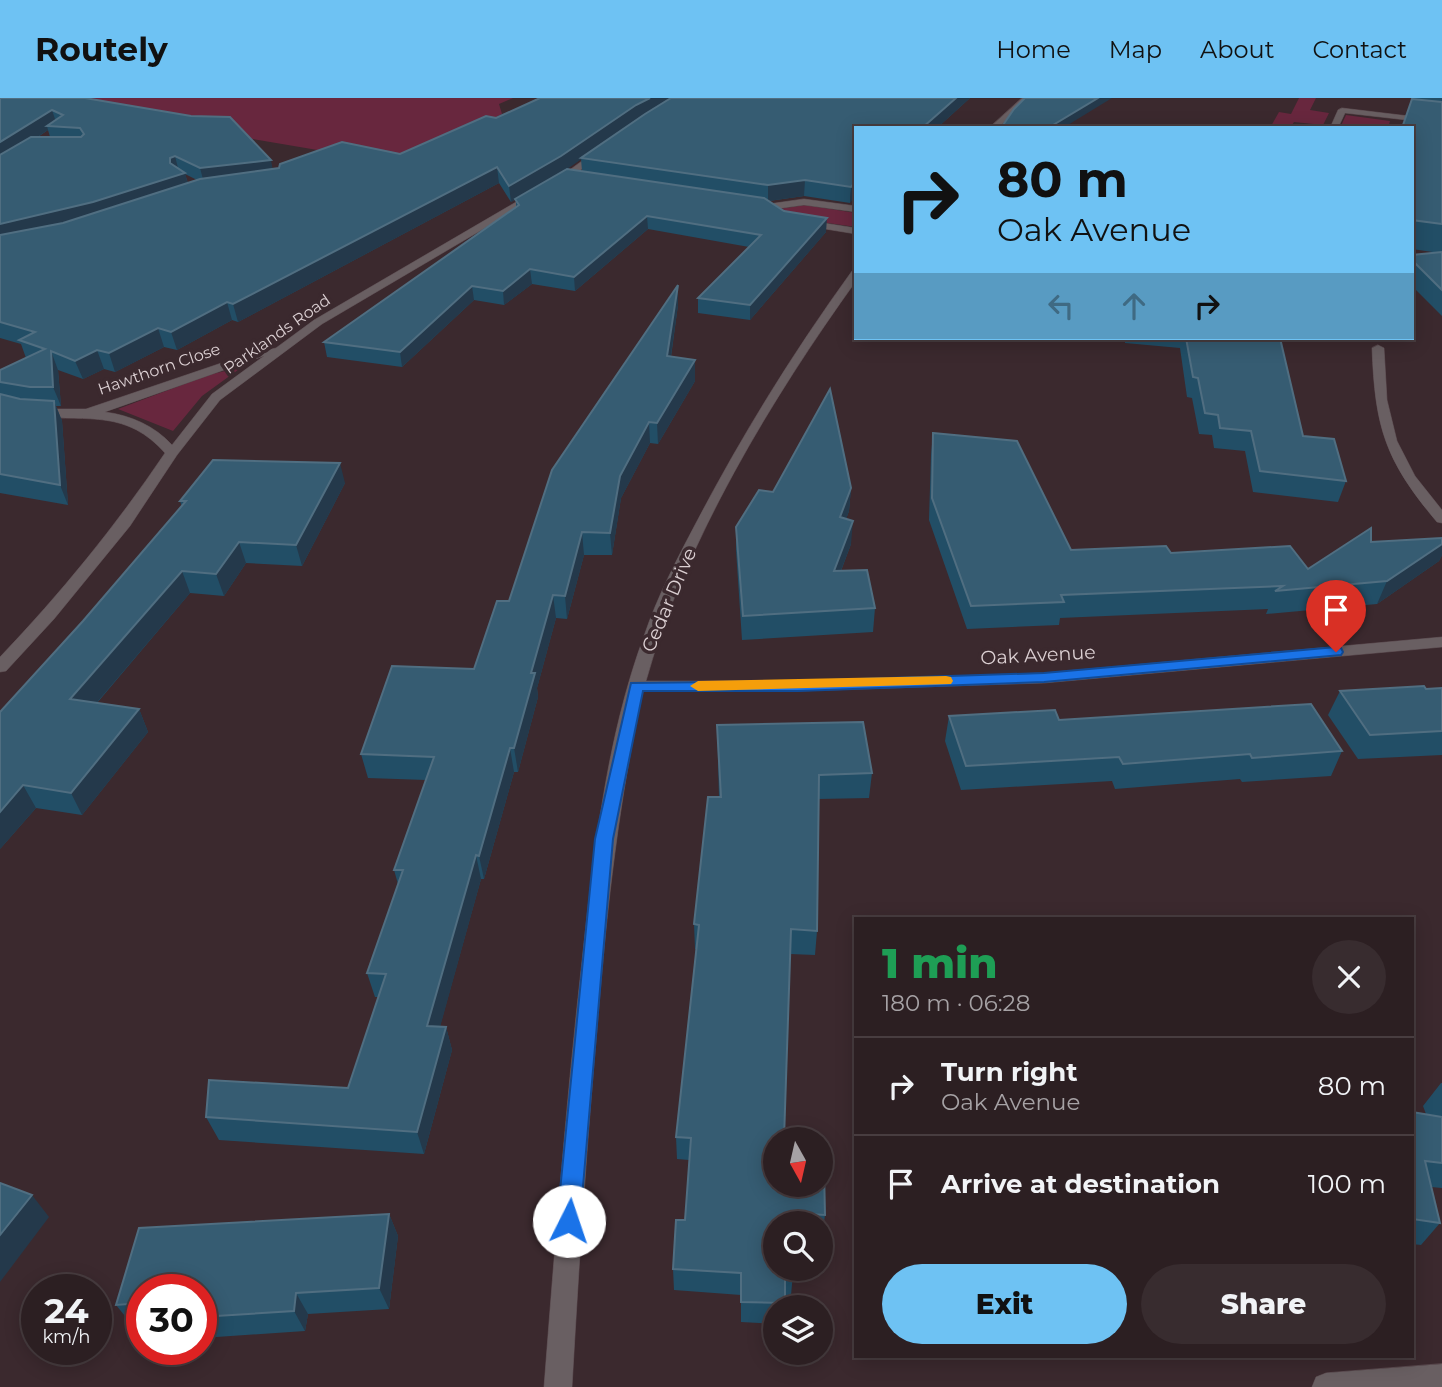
<!DOCTYPE html>
<html lang="en">
<head>
<meta charset="utf-8">
<style>
	:root { --surface:#2c1f22; --page:#382c2f; --text:#f1f3f6; --muted:#a6a2a5; --line:#483d40; --accent:#6ec2f3 }
	body { margin:0; font-family:Montserrat,sans-serif; background:var(--page); color:var(--text); height:100vh; display:flex; flex-direction:column; font-size:26px; white-space:nowrap }
	* { box-sizing:border-box; margin:0 }
	p { font-size:23px; color:var(--muted) }
	.icon { flex:none; width:38px; height:38px; fill:none; stroke:currentColor; stroke-width:2; stroke-linecap:round; stroke-linejoin:round }
	.map { position:relative; flex:1; overflow:hidden }
	.details { position:absolute; left:854px; top:819px; width:560px; height:441px; display:flex; flex-direction:column; background:var(--surface); border-radius:0px; box-shadow:0 4px 18px #0003,0 0 0 2px var(--line) }
	.details>* { flex:none }
	.top-card { position:absolute; left:854px; top:28px; width:560px; height:214px; border-radius:0px; box-shadow:0 4px 18px #0003,0 0 0 2px var(--line); background:#6ec2f3; color:#111; overflow:hidden }
	.needle { width:46px; rotate:172deg }
	.controls { position:absolute; left:763px; top:1029px; display:grid; gap:14px }
	.controls a { display:grid; place-items:center; width:70px; height:70px; border-radius:50%; background:var(--surface); box-shadow:0 4px 18px #0003,0 0 0 2px var(--line); font-size:35px }
	.speed { position:absolute; left:21px; top:1176px; display:flex; gap:14px; font-size:35px; font-weight:700; text-align:center }
	.speed>* { display:grid; place-content:center; width:91px; height:91px; border-radius:50%; background:var(--surface); box-shadow:0 4px 18px #0003,0 0 0 2px var(--line); line-height:1 }
	.speed small { font-size:18px; font-weight:400 }
	.speed .limit { border:10px solid #d22; background:#fff; color:#111 }
	.pin { position:absolute; display:grid; place-items:center; width:60px; height:60px; color:#fff; margin:-72px -30px; border-radius:50% 50% 50% 0; rotate:-45deg; box-shadow:0 0 7px #0007 }
	.pin .icon { rotate:45deg }
	.me { position:absolute; width:77px; margin:-38px; rotate:4deg; stroke-linejoin:round; filter:drop-shadow(0 0 5px #0008) }
	.turn { display:flex; align-items:center; gap:24px; height:147px; padding:0 28px; font-size:32px }
	.turn .icon { width:91px; height:91px; stroke-width:2.5 }
	.turn b { display:block; font-size:49px; line-height:60px }
	.lanes { display:flex; align-items:center; height:66px; padding:0 28px; background:#0003; justify-content:center; gap:35px; direction:ltr }
	.lanes .off { opacity:.35 }
	.round { display:grid; place-items:center; flex:none; width:74px; height:74px; border-radius:37px; background:var(--page) }
	.headline { display:flex; align-items:center; justify-content:space-between; height:119px; padding:0 28px }
	h1 { font-size:42px; font-weight:800; line-height:52px; color:#1e9e55 }
	.primary-button { display:flex; gap:14px; margin-top:auto; padding:14px 28px }
	.primary-button a { flex:1; height:80px; border-radius:42px; background:var(--accent); color:#111; font-size:28px; font-weight:800; line-height:80px; text-align:center }
	.primary-button a+a { background:var(--page); color:var(--text) }
	ul { padding:0; list-style:none }
	li { display:flex; align-items:center; gap:21px; height:98px; padding:0 28px; border-top:2px solid var(--line) }
	li div { flex:1 }
	li b { display:block; font-size:26px }
	li em { font-style:normal }
	header { display:flex; align-items:center; gap:42px; box-sizing:border-box; height:98px; padding:0 35px; background:var(--accent); color:#111 }
	header strong { font-size:33px }
	nav { display:flex; gap:38px; margin-inline-start:auto; font-size:24px }
	.map>svg:first-child { display:block }
	.green { fill:#68273e }
	.lines { fill:none; stroke-linecap:round; stroke-linejoin:round }
	.minor-casing { stroke:#58474c; stroke-width:1 }
	.minor { fill:#695f62; fill-rule:evenodd }
	.wall { fill:#224e66; fill-rule:evenodd }
	.shaded-wall { fill:#24394b }
	.building { fill:#365c72; stroke:#506e81; stroke-width:2 }
	.route { fill:#1a73e8; stroke:#114b97; stroke-width:2 }
	.slow { fill:#f59e0b }
	.labels { text-anchor:middle; dominant-baseline:central; stroke-width:7; stroke-linejoin:round; paint-order:stroke }
	.far-street-label { font-size:16px; fill:#dbcfd2; stroke:#3b292e }
	.street-label { font-size:19px; fill:#dbcfd2; stroke:#3b292e }
</style>
</head>
<body>
<header>
<strong>Routely</strong>
<nav><a>Home</a><a>Map</a><a>About</a><a>Contact</a></nav>
</header>
<div class="map">
<svg width="1442" height="1289" viewBox="0 0 1442 1289">
	<rect width="100%" height="100%" fill="#3b292e"/>
	<!-- green -->
	<g class="green">
		<path d="M 11,0 L 513,0 L 499,6 L 502,16 L 400,66 Z"/>
		<path d="M 1299,0 L 1316,0 L 1310,12 L 1329,15 L 1323,27 L 1294,24 L 1290,30 L 1270,30 L 1279,14 L 1291,16 Z"/>
		<path d="M 1346,17 L 1390,23 L 1388,30 L 1340,30 Z"/>
		<path d="M 805,107 L 856,115 L 856,129 L 792,120 L 779,111 Z"/>
		<path d="M 242,269 L 202,298 L 173,333 L 118,311 L 208,277 Z"/>
	</g>
	<g class="lines">
		<!-- minor casing -->
		<g class="minor-casing">
			<g id="minor">
				<path d="M 1022,0 L 1030,0 L 998,30 L 989,30 Z"/>
				<path d="M 1342,10 L 1442,22 L 1442,26 L 1345,15 L 1338,30 L 1330,30 L 1338,12 Z"/>
				<path d="M 596,53 L 603,55 L 570,80 L 322,226 L 220,302 L 177,357 L 130,428 L 54,521 L 6,573 L 0,574 L 0,559 C 61,495 115,429 165,355 C 127,312 89,323 38,319 C 25,318 13,314 0,312 L 0,304 L 38,311 L 86,311 L 245,257 L 276,250 L 314,222 L 564,76 ZM 264,258 L 212,296 L 172,347 C 155,328 130,317 105,314 Z"/>
				<path d="M 804,101 L 856,108 L 856,114 L 804,107 L 768,112 L 747,106 L 752,103 L 768,106 Z"/>
				<path d="M 804,122 L 856,130 L 856,136 L 801,127 L 801,123 Z"/>
				<path d="M 856,172 L 856,183 C 772,300 685,443 646,583 L 798,583 L 1044,575 L 1442,539 L 1442,549 L 1044,585 L 798,593 L 643,593 C 619,701 607,809 598,919 C 587,1042 579,1165 572,1289 L 544,1289 C 555,1147 566,1005 582,863 C 594,754 606,641 644,538 C 657,499 677,461 696,425 C 742,337 794,253 852,173 Z"/>
				<path d="M 1378,247 L 1384,250 L 1387,302 L 1397,343 L 1415,378 L 1442,412 L 1442,425 L 1437,424 C 1385,362 1375,330 1372,250 Z"/>
				<path d="M 1442,1266 L 1442,1289 L 1312,1289 L 1316,1279 L 1326,1275 Z"/>
			</g>
		</g>
		<!-- minor -->
		<use href="#minor" class="minor"/>
	</g>
	<!-- wall -->
	<g class="wall">
		<path d="M 0,0 L 85,0 L 273,71 L 400,56 L 496,20 L 540,0 L 970,0 L 937,30 L 856,30 L 850,105 L 804,98 L 769,103 L 784,113 L 826,134 L 750,222 L 698,215 L 698,200 L 749,149 L 648,131 L 575,193 L 532,186 L 504,207 L 474,202 L 402,269 L 327,259 L 324,244 L 516,109 L 516,101 L 511,104 L 499,85 L 238,224 L 232,222 L 177,252 L 164,249 L 115,274 L 104,271 L 83,281 L 58,272 L 61,308 L 56,308 L 62,323 L 68,407 L 0,395 L 0,272 L 26,260 L 21,246 L 0,240 ZM 48,32 L 50,39 L 38,39 ZM 581,61 L 582,73 L 563,73 ZM 185,76 L 197,82 L 188,85 Z"/>
		<path d="M 1412,0 L 1442,0 L 1442,218 L 1412,188 L 1412,157 L 1439,155 L 1412,151 L 1412,30 L 1402,30 Z"/>
		<path d="M 678,207 L 671,259 L 695,262 L 695,283 L 658,346 L 650,345 L 621,400 L 612,457 L 584,457 L 567,521 L 556,520 L 537,590 L 538,599 L 518,674 L 514,674 L 484,781 L 481,781 L 440,928 L 446,929 L 452,952 L 424,1056 L 219,1042 L 206,1019 L 348,990 L 379,899 L 375,899 L 367,875 L 398,786 L 394,772 L 426,682 L 368,680 L 361,656 L 474,571 L 509,503 Z"/>
		<path d="M 892,240 L 911,240 L 910,242 Z"/>
		<path d="M 1125,240 L 1280,240 L 1303,338 L 1346,383 L 1338,404 L 1253,394 L 1245,353 L 1214,350 L 1212,337 L 1199,336 L 1192,300 L 1187,299 L 1180,250 L 1125,245 Z"/>
		<path d="M 933,335 L 1071,452 L 1171,455 L 1308,471 L 1371,444 L 1442,440 L 1442,457 L 1439,463 L 1377,506 L 1266,516 L 1268,511 L 1060,520 L 1059,527 L 967,531 L 929,422 L 931,357 Z"/>
		<path d="M 345,385 L 302,468 L 246,465 L 224,498 L 190,495 L 97,605 L 139,611 L 148,634 L 82,717 L 36,710 L 0,751 L 83,523 L 182,409 L 180,403 Z"/>
		<path d="M 851,390 L 849,413 L 846,421 L 851,446 L 841,473 L 875,510 L 873,534 L 742,542 L 736,452 L 736,429 L 773,394 Z"/>
		<path d="M 1442,590 L 1442,657 L 1358,661 L 1328,617 L 1340,593 Z"/>
		<path d="M 949,618 L 1059,622 L 1342,653 L 1331,678 L 1242,684 L 1240,681 L 1115,691 L 1112,683 L 961,692 L 945,643 Z"/>
		<path d="M 717,627 L 872,675 L 869,700 L 818,701 L 817,833 L 815,857 L 790,856 L 775,1087 L 825,1117 L 822,1139 L 821,1138 L 821,1125 L 775,1125 L 793,1176 L 791,1197 L 785,1197 L 785,1209 L 775,1209 L 775,1226 L 741,1224 L 741,1197 L 674,1192 L 673,1171 L 685,1122 L 689,1062 L 677,1061 L 676,1039 L 696,851 L 695,851 L 694,826 L 719,699 Z"/>
		<path d="M 1441,985 L 1442,985 L 1442,1090 L 1431,1089 L 1440,1125 L 1421,1147 L 1412,1146 L 1412,1014 L 1426,1016 L 1423,1008 Z"/>
		<path d="M 389,1116 L 398,1138 L 389,1211 L 308,1216 L 305,1233 L 202,1240 L 201,1192 L 142,1192 L 142,1227 L 133,1228 L 116,1207 L 139,1130 Z"/>
	</g>
	<!-- shaded-wall -->
	<g class="shaded-wall">
		<path d="M 650,0 L 677,0 L 637,22 L 563,74 L 511,104 L 509,88 L 636,7 Z"/>
		<path d="M 956,0 L 970,0 L 937,30 L 922,30 Z"/>
		<path d="M 1098,0 L 1112,0 L 1063,30 L 1048,30 Z"/>
		<path d="M 52,12 L 57,27 L 47,28 L 48,32 L 0,63 L 0,44 Z"/>
		<path d="M 175,58 L 179,74 L 185,75 L 189,91 L 0,144 L 0,126 L 170,65 L 170,60 Z"/>
		<path d="M 271,62 L 274,78 L 204,85 L 200,70 Z"/>
		<path d="M 497,69 L 499,85 L 238,224 L 233,206 Z"/>
		<path d="M 805,82 L 804,98 L 768,103 L 768,87 Z"/>
		<path d="M 856,83 L 856,98 L 850,105 L 851,89 Z"/>
		<path d="M 647,118 L 648,131 L 575,193 L 574,179 Z"/>
		<path d="M 827,120 L 826,134 L 750,222 L 750,207 Z"/>
		<path d="M 530,171 L 532,186 L 504,207 L 503,193 Z"/>
		<path d="M 678,187 L 678,207 L 668,278 L 667,258 Z"/>
		<path d="M 472,188 L 474,202 L 402,269 L 400,254 Z"/>
		<path d="M 227,204 L 232,222 L 177,252 L 171,234 Z"/>
		<path d="M 158,230 L 164,249 L 115,274 L 109,255 Z"/>
		<path d="M 97,252 L 104,271 L 83,281 L 75,263 Z"/>
		<path d="M 51,253 L 58,272 L 61,308 L 53,289 Z"/>
		<path d="M 695,262 L 695,283 L 658,346 L 657,325 Z"/>
		<path d="M 54,303 L 62,323 L 68,407 L 60,387 Z"/>
		<path d="M 649,324 L 650,345 L 621,400 L 612,457 L 610,435 L 620,378 Z"/>
		<path d="M 340,365 L 345,385 L 302,468 L 296,447 Z"/>
		<path d="M 851,390 L 849,413 L 838,443 L 840,419 Z"/>
		<path d="M 853,423 L 851,446 L 832,496 L 834,473 Z"/>
		<path d="M 582,434 L 584,457 L 567,521 L 565,498 Z"/>
		<path d="M 239,444 L 246,465 L 224,498 L 216,476 Z"/>
		<path d="M 1442,446 L 1442,457 L 1439,463 L 1377,506 L 1387,483 Z"/>
		<path d="M 182,473 L 190,495 L 81,623 L 70,601 Z"/>
		<path d="M 553,497 L 556,520 L 537,590 L 538,599 L 518,674 L 514,650 L 531,575 Z"/>
		<path d="M 139,611 L 148,634 L 82,717 L 71,695 Z"/>
		<path d="M 510,650 L 514,674 L 484,781 L 479,758 Z"/>
		<path d="M 23,687 L 36,710 L 0,751 L 0,714 Z"/>
		<path d="M 476,757 L 481,781 L 434,951 L 427,928 Z"/>
		<path d="M 446,929 L 452,952 L 424,1056 L 417,1034 Z"/>
		<path d="M 32,1097 L 49,1119 L 0,1184 L 0,1137 Z"/>
		<path d="M 389,1116 L 398,1138 L 389,1211 L 379,1190 Z"/>
		<path d="M 296,1195 L 308,1216 L 305,1233 L 294,1213 Z"/>
	</g>
	<!-- building -->
	<g class="building">
		<path d="M 0,0 L 85,0 L 191,18 L 230,19 L 271,62 L 200,70 L 175,58 L 170,60 L 170,65 L 185,75 L 93,104 L 0,126 L 0,57 L 31,39 L 81,39 L 84,36 L 80,30 L 47,28 L 63,17 L 52,12 L 0,44 Z"/>
		<path d="M 540,0 L 650,0 L 636,7 L 561,58 L 509,88 L 497,69 L 233,206 L 227,204 L 171,234 L 158,230 L 109,255 L 97,252 L 75,263 L 51,253 L 53,289 L 30,289 L 0,284 L 0,272 L 45,251 L 19,242 L 35,234 L 0,224 L 0,137 L 63,125 L 200,81 L 279,70 L 280,66 L 342,44 L 400,56 L 486,18 L 496,20 Z"/>
		<path d="M 671,0 L 956,0 L 922,30 L 856,30 L 856,83 L 851,89 L 805,82 L 768,87 L 581,60 L 645,16 Z"/>
		<path d="M 1025,0 L 1098,0 L 1048,30 L 1001,30 L 1014,11 Z"/>
		<path d="M 1412,1 L 1442,4 L 1442,126 L 1412,122 L 1412,30 L 1402,30 Z"/>
		<path d="M 567,71 L 764,100 L 784,113 L 827,120 L 750,207 L 698,200 L 761,137 L 647,118 L 574,179 L 530,171 L 503,193 L 472,188 L 400,254 L 324,244 L 519,107 L 515,101 Z"/>
		<path d="M 1442,154 L 1442,192 L 1412,162 L 1412,157 Z"/>
		<path d="M 678,187 L 667,258 L 695,262 L 657,325 L 649,324 L 620,378 L 610,435 L 582,434 L 565,498 L 553,497 L 531,575 L 535,575 L 514,650 L 510,650 L 479,758 L 476,757 L 427,928 L 446,929 L 417,1034 L 206,1019 L 209,982 L 348,990 L 386,876 L 367,875 L 403,772 L 394,772 L 434,659 L 361,656 L 392,568 L 474,571 L 497,503 L 509,503 L 552,372 Z"/>
		<path d="M 1186,240 L 1280,240 L 1303,338 L 1334,341 L 1346,383 L 1260,373 L 1251,333 L 1220,330 L 1218,317 L 1205,315 L 1198,280 L 1193,279 Z"/>
		<path d="M 830,291 L 851,390 L 840,419 L 853,423 L 834,473 L 867,472 L 875,510 L 743,518 L 736,429 L 759,392 L 773,394 Z"/>
		<path d="M 0,296 L 20,301 L 54,303 L 60,387 L 0,376 Z"/>
		<path d="M 933,335 L 1017,343 L 1071,452 L 1166,448 L 1171,455 L 1290,448 L 1308,471 L 1371,430 L 1371,444 L 1442,440 L 1442,446 L 1387,483 L 1275,493 L 1283,488 L 1061,497 L 1064,504 L 971,508 L 932,400 Z"/>
		<path d="M 213,362 L 340,365 L 296,447 L 239,444 L 216,476 L 182,473 L 70,601 L 139,611 L 71,695 L 23,687 L 0,714 L 0,614 L 83,523 L 186,403 L 180,403 Z"/>
		<path d="M 1424,588 L 1426,591 L 1442,590 L 1442,633 L 1370,637 L 1340,593 Z"/>
		<path d="M 1311,606 L 1342,653 L 1252,660 L 1250,656 L 1123,666 L 1119,659 L 966,668 L 949,618 L 1055,612 L 1059,622 Z"/>
		<path d="M 863,624 L 872,675 L 819,677 L 817,833 L 791,831 L 784,1041 L 775,1041 L 775,1087 L 821,1087 L 821,1071 L 824,1071 L 825,1117 L 792,1115 L 792,1125 L 775,1125 L 775,1171 L 793,1171 L 793,1176 L 785,1176 L 785,1205 L 741,1204 L 741,1175 L 673,1171 L 676,1122 L 685,1122 L 691,1040 L 676,1039 L 699,827 L 694,826 L 708,699 L 721,699 L 717,627 Z"/>
		<path d="M 1412,1014 L 1442,1019 L 1442,1065 L 1425,1063 L 1440,1125 L 1412,1121 Z"/>
		<path d="M 0,1085 L 32,1097 L 0,1137 Z"/>
		<path d="M 389,1116 L 379,1190 L 296,1195 L 294,1213 L 201,1219 L 201,1192 L 142,1192 L 142,1205 L 116,1207 L 139,1130 Z"/>
	</g>
	<!-- route -->
	<path class="route" d="M 1336,549 L 1341,550 L 1343,554 L 1341,557 L 1044,584 L 798,593 L 643,593 L 613,741 L 580,1123 L 577,1131 L 569,1134 L 561,1131 L 557,1123 L 595,741 L 631,585 L 798,583 L 1044,575 Z"/>
	<!-- slow -->
	<path class="slow" d="M 946,578 L 951,579 L 953,583 L 951,586 L 698,593 L 690,588 L 698,583 Z"/>
	<g class="labels">
		<!-- far-street labels -->
		<g class="far-street-label">
			<text transform="translate(277 236) rotate(-35)">Parklands Road</text>
			<text transform="translate(159 271) rotate(-19)">Hawthorn Close</text>
		</g>
		<!-- street labels -->
		<g class="street-label">
			<text transform="translate(669 502) rotate(-67)">Cedar Drive</text>
			<text transform="translate(1038 557) rotate(-3)">Oak Avenue</text>
		</g>
	</g>
</svg>
<div class="controls">
<a><svg class="needle" viewBox="-14 -14 28 28"><path d="M0-13l5 13h-10z" fill="#e53935"/><path d="M0 13l5-13h-10z" fill="#a6a2a5"/></svg></a>
<a><svg class="icon" aria-label="search" viewBox="0 0 24 24"><circle cx="10" cy="10" r="6"/><path d="M15 15l6 6"/></svg></a>
<a><svg class="icon" aria-label="layers" viewBox="0 0 24 24"><path d="M12 4l9 5-9 5-9-5zM3 14l9 5 9-5"/></svg></a>
</div>
<div class="speed"><div>24<small>km/h</small></div><div class="limit">30</div></div>
<div class="pin" style="left:1336px;top:554px;background:#d93025"><svg class="icon" aria-label="arrive" viewBox="0 0 24 24"><path d="M6 21V4h12l-3 4 3 4H6"/></svg></div>
<svg class="me" style="left:569px;top:1123px" viewBox="-20 -20 40 40"><circle r="19" fill="#fff"/><path d="M0-13L10 11 0 6-10 11z" fill="#1a73e8"/></svg>
<div class="top-card">
<div class="turn"><svg class="icon" aria-label="right" viewBox="0 0 24 24"><path d="M7 20v-9h11M14 6l5 5-5 5"/></svg><div><b>80 m</b>Oak Avenue</div></div>
<div class="lanes"><svg class="icon off" aria-label="left" viewBox="0 0 24 24"><path d="M17 20v-9H6M10 6l-5 5 5 5"/></svg><svg class="icon off" aria-label="ahead" viewBox="0 0 24 24"><path d="M12 20V5M6 11l6-6 6 6"/></svg><svg class="icon" aria-label="right" viewBox="0 0 24 24"><path d="M7 20v-9h11M14 6l5 5-5 5"/></svg></div>
</div>
<section class="details">
<div class="headline"><div><h1>1 min</h1><p>180 m · 06:28</p></div><a class="round"><svg class="icon" aria-label="close" viewBox="0 0 24 24"><path d="M6 6l12 12M18 6L6 18"/></svg></a></div>
<ul>
<li><svg class="icon" aria-label="right" viewBox="0 0 24 24"><path d="M7 20v-9h11M14 6l5 5-5 5"/></svg><div><b>Turn right</b><p>Oak Avenue</p></div><em>80 m</em></li>
<li><svg class="icon" aria-label="arrive" viewBox="0 0 24 24"><path d="M6 21V4h12l-3 4 3 4H6"/></svg><div><b>Arrive at destination</b></div><em>100 m</em></li>
</ul>
<div class="primary-button"><a>Exit</a><a>Share</a></div>
</section>
</div>
</body>
</html>
